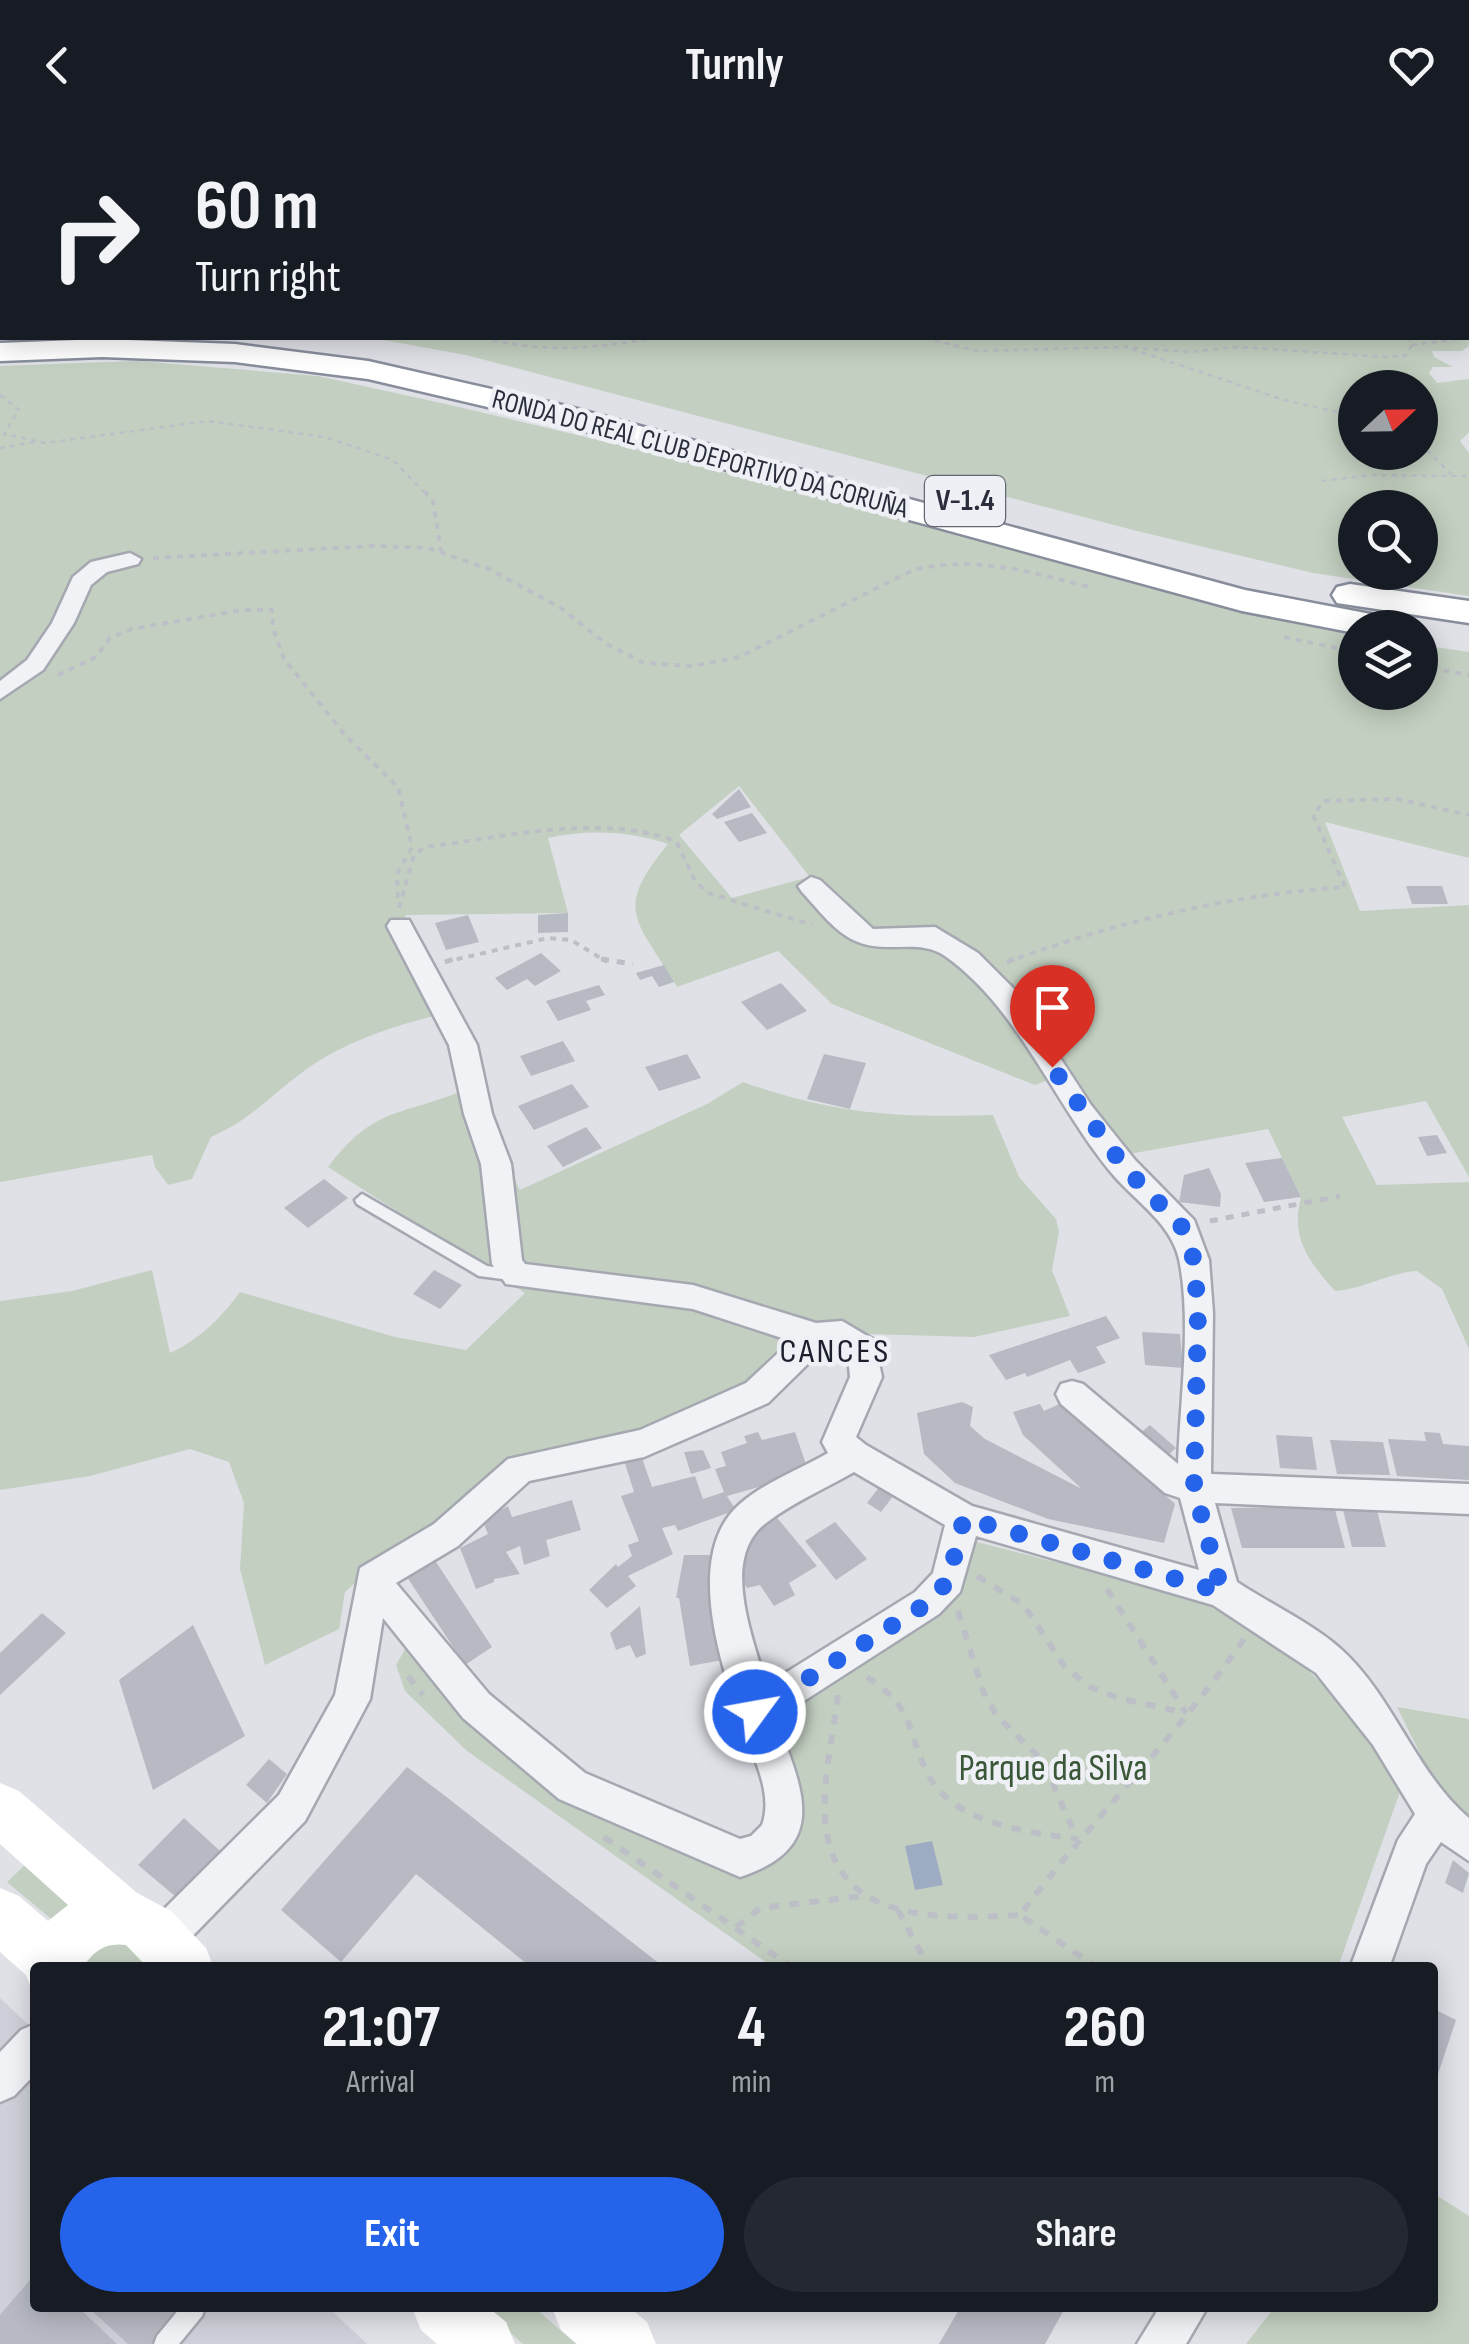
<!DOCTYPE html>
<html lang="en">
<head>
<meta charset="utf-8">
<style>
	:root { --surface:#171b24; --page:#242831; --text:#f1f3f6; --muted:#9ea1a6; --accent:#2563eb }
	body { margin:0; font-family:"Sofia Sans Condensed",sans-serif; background:var(--page); color:var(--text); height:100vh; display:flex; flex-direction:column; font-size:38px; white-space:nowrap }
	* { box-sizing:border-box; margin:0 }
	p { font-size:32px; color:var(--muted) }
	.icon { flex:none; width:55px; height:55px; fill:none; stroke:currentColor; stroke-width:2; stroke-linecap:round; stroke-linejoin:round }
	.map { position:relative; flex:1; overflow:hidden }
	.details { position:absolute; left:30px; top:1832px; width:1408px; height:350px; display:flex; flex-direction:column; background:var(--surface); border-radius:10px; box-shadow:0 5px 25px #0003 }
	.details>* { flex:none }
	.hud { position:absolute; left:0px; top:0px; width:1470px; height:210px; box-shadow:0 5px 25px #0003; background:#171b24; color:var(--text); overflow:hidden }
	.needle { width:65px; rotate:68deg }
	.fabs { position:absolute; left:1338px; top:240px; display:grid; gap:20px }
	.fabs a { display:grid; place-items:center; width:100px; height:100px; border-radius:50%; background:var(--surface); box-shadow:0 5px 25px #0003; font-size:50px }
	.pin { position:absolute; display:grid; place-items:center; width:85px; height:85px; color:#fff; margin:-102px -42px; border-radius:50% 50% 50% 0; rotate:-45deg; box-shadow:0 0 10px #0007 }
	.pin .icon { rotate:45deg }
	.me { position:absolute; width:110px; margin:-55px; rotate:58deg; stroke-linejoin:round; filter:drop-shadow(0 0 8px #0008) }
	.turn { display:flex; align-items:center; gap:35px; height:210px; padding:0 30px; font-size:45px }
	.turn .icon { width:130px; height:130px; stroke-width:2.5 }
	.turn b { display:block; font-size:70px; line-height:85px }
	.eta { display:flex; justify-content:space-evenly; align-items:center; height:170px; text-align:center }
	.eta b { font-size:60px; font-weight:700; line-height:70px }
	.button { display:flex; gap:20px; margin-top:auto; padding:20px 30px }
	.button a { flex:1; height:115px; border-radius:60px; background:var(--accent); color:#fff; font-size:40px; font-weight:700; line-height:115px; text-align:center }
	.button a+a { background:var(--page); color:var(--text) }
	header { display:flex; justify-content:space-between; align-items:center; height:130px; padding:0 30px; background:var(--surface); font-size:45px; font-weight:700 }
	.map>svg:first-child { display:block }
	.built { fill:#cdd0d8 }
	.green { fill:#c3d0c1; fill-rule:evenodd }
	.water { fill:#9dabc3 }
	.building { fill:#b7bac3 }
	.lines { fill:none; stroke-linecap:round; stroke-linejoin:round }
	.service-casing { stroke:#a5a8b0; stroke-width:5 }
	.minor-casing { stroke:#a5a8b0; stroke-width:5 }
	.trunk-casing { stroke:#888d9c; stroke-width:5 }
	.path-far3 { stroke:#bdbfc6; stroke-width:2.5; stroke-dasharray:5 5; stroke-linecap:butt }
	.path-far2 { stroke:#bdbfc6; stroke-width:4; stroke-dasharray:6 6; stroke-linecap:butt }
	.path-far1 { stroke:#bdbfc6; stroke-width:5; stroke-dasharray:8 8; stroke-linecap:butt }
	.path { stroke:#bdbfc6; stroke-width:6; stroke-dasharray:10 10; stroke-linecap:butt }
	.service { fill:#f1f2f6; fill-rule:evenodd }
	.minor { fill:#f1f2f6; fill-rule:evenodd }
	.secondary { fill:#fff; fill-rule:evenodd }
	.trunk { fill:#fff; fill-rule:evenodd }
	.route { stroke:#2563eb; stroke-width:18; stroke-dasharray:0 32.4 }
	.labels { text-anchor:middle; dominant-baseline:central; stroke-width:9; stroke-linejoin:round; paint-order:stroke }
	.far-street-label { font-size:28px; fill:#2a2e3c; stroke:#eef0f5 }
	.shield { fill:#eef0f5; stroke:#656874; stroke-width:2.5 }
	.shield-label { font-size:30px; font-weight:bold; fill:#2a2e3c }
	.neighbourhood-label { font-size:35px; letter-spacing:2.5px; fill:#1c1f2d; stroke:#eef0f5 }
	.near-park-label { font-size:38px; fill:#3a5738; stroke:#eef0f5 }
</style>
</head>
<body>
<header><svg class="icon" aria-label="back" viewBox="0 0 24 24"><path d="M15 5l-7 7 7 7"/></svg>Turnly<svg class="icon" aria-label="heart" viewBox="0 0 24 24"><path d="M12 20l-8-8c-3-5 5-10 8-4 3-6 11-1 8 4z"/></svg></header>
<div class="map">
<svg width="1469" height="2214" viewBox="0 0 1469 2214">
	<rect width="100%" height="100%" fill="#dfe1e7"/>
	<!-- built -->
	<path class="built" d="M 0,1868 L 35,1901 L 35,2178 L 329,2178 L 367,2214 L 0,2214 Z"/>
	<!-- green -->
	<g class="green">
		<path d="M 717,0 L 1469,0 L 1469,216 L 1462,221 L 1432,221 L 1434,227 L 1453,237 L 1433,237 L 1429,243 L 1437,253 L 1469,249 L 1469,302 L 1460,311 L 1469,323 L 1469,466 L 1313,443 L 1137,401 L 466,225 L 372,208 L 1468,208 L 1468,2 ZM 1355,258 L 1420,258 L 1420,322 L 1355,322 ZM 1355,378 L 1420,378 L 1420,442 L 1355,442 Z"/>
		<path d="M 137,231 L 318,246 L 450,275 L 620,315 L 1296,494 L 1355,505 L 1355,562 L 1420,562 L 1420,515 L 1469,522 L 1469,728 L 1325,692 L 1360,781 L 1469,775 L 1469,1047 L 1426,971 L 1342,987 L 1377,1055 L 1469,1052 L 1469,1219 L 1442,1159 L 1417,1141 C 1388,1143 1364,1159 1335,1161 C 1309,1132 1290,1108 1301,1067 L 1268,999 L 1124,1025 L 1051,949 L 1035,955 L 832,874 L 778,821 L 677,857 C 637,789 612,782 668,714 C 630,701 588,699 548,708 L 568,783 L 406,785 L 404,790 L 468,896 L 500,1021 L 520,1060 L 707,974 L 743,952 C 834,984 897,988 993,985 L 1019,1047 L 1056,1089 L 1059,1102 L 1052,1140 L 1070,1186 L 974,1207 L 866,1204 L 850,1196 L 823,1192 L 800,1215 L 730,1267 L 642,1301 L 527,1328 L 445,1390 L 390,1421 L 345,1462 L 339,1499 L 265,1535 L 240,1439 L 244,1373 L 229,1332 L 190,1319 L 90,1346 L 0,1360 L 0,1171 L 72,1161 L 152,1140 L 170,1223 C 200,1209 221,1188 240,1162 L 395,1207 L 466,1220 L 525,1163 L 328,1037 C 374,977 397,987 462,961 L 437,885 C 387,898 341,913 300,944 C 269,967 247,992 211,1007 L 192,1049 L 168,1055 L 155,1037 L 152,1025 L 0,1052 L 0,236 ZM 739,656 L 809,746 L 809,747 L 732,768 L 679,705 Z"/>
		<path d="M 973,1411 L 1216,1473 L 1278,1511 L 1321,1553 L 1360,1593 L 1401,1659 L 1338,1837 L 773,1837 L 467,1621 L 405,1561 L 396,1535 L 408,1514 L 543,1645 L 770,1729 L 772,1596 L 783,1576 L 840,1543 Z"/>
		<path d="M 1397,1577 L 1469,1589 L 1469,1697 L 1433,1650 Z"/>
		<path d="M 29,1731 L 81,1775 L 62,1798 L 7,1752 Z"/>
		<path d="M 112,1802 L 147,1832 L 146,1837 L 66,1838 Z"/>
		<path d="M 1433,2063 L 1469,2086 L 1469,2214 L 1246,2214 L 1274,2178 L 1432,2178 Z"/>
		<path d="M 482,2178 L 535,2178 L 576,2214 L 523,2214 Z"/>
	</g>
	<!-- water -->
	<path class="water" d="M 932,1711 L 943,1755 L 915,1760 L 905,1716 Z"/>
	<!-- building -->
	<g class="building">
		<path d="M 739,659 L 751,677 L 717,689 L 712,684 Z"/>
		<path d="M 752,683 L 767,703 L 739,712 L 724,692 Z"/>
		<path d="M 1406,756 L 1442,756 L 1448,774 L 1412,774 Z"/>
		<path d="M 568,783 L 568,802 L 538,803 L 538,785 Z"/>
		<path d="M 468,785 L 479,812 L 446,820 L 435,793 Z"/>
		<path d="M 541,823 L 561,841 L 535,856 L 527,849 L 507,860 L 495,848 Z"/>
		<path d="M 664,835 L 674,852 L 659,857 L 652,846 L 640,850 L 636,843 Z"/>
		<path d="M 781,853 L 807,881 L 767,900 L 741,872 Z"/>
		<path d="M 599,855 L 605,865 L 586,871 L 591,880 L 558,891 L 546,871 Z"/>
		<path d="M 563,911 L 575,931 L 531,946 L 520,926 Z"/>
		<path d="M 687,924 L 701,948 L 659,961 L 645,937 Z"/>
		<path d="M 824,924 L 866,933 L 850,979 L 807,969 Z"/>
		<path d="M 572,954 L 589,977 L 534,1000 L 518,976 Z"/>
		<path d="M 586,997 L 602,1018 L 563,1037 L 547,1016 Z"/>
		<path d="M 1437,1005 L 1447,1023 L 1427,1026 L 1418,1007 Z"/>
		<path d="M 1282,1028 L 1301,1067 L 1264,1072 L 1245,1033 Z"/>
		<path d="M 1209,1038 L 1221,1064 L 1220,1077 L 1179,1072 L 1184,1045 Z"/>
		<path d="M 324,1049 L 348,1068 L 308,1098 L 284,1078 Z"/>
		<path d="M 434,1140 L 462,1155 L 440,1179 L 413,1164 Z"/>
		<path d="M 1106,1186 L 1120,1208 L 1096,1217 L 1106,1233 L 1078,1243 L 1070,1230 L 1027,1247 L 1025,1243 L 1006,1250 L 989,1225 Z"/>
		<path d="M 1142,1202 L 1180,1204 L 1183,1238 L 1145,1235 Z"/>
		<path d="M 962,1272 L 973,1277 L 970,1296 L 985,1309 L 1082,1359 L 1023,1305 L 1013,1282 L 1040,1274 L 1044,1281 L 1064,1272 L 1175,1374 L 1164,1413 L 1048,1389 L 955,1353 L 924,1324 L 917,1283 Z"/>
		<path d="M 1150,1295 L 1176,1318 L 1160,1332 L 1133,1309 Z"/>
		<path d="M 758,1302 L 762,1310 L 795,1302 L 809,1343 L 727,1366 L 736,1380 L 678,1401 L 675,1395 L 662,1398 L 673,1424 L 628,1446 L 636,1456 L 607,1478 L 589,1460 L 616,1434 L 618,1437 L 632,1426 L 628,1415 L 639,1411 L 621,1366 L 634,1362 L 623,1327 L 640,1322 L 652,1357 L 695,1346 L 703,1369 L 724,1362 L 715,1339 L 726,1336 L 721,1322 L 747,1313 L 744,1306 Z"/>
		<path d="M 1424,1302 L 1440,1303 L 1443,1314 L 1469,1316 L 1469,1350 L 1397,1346 L 1388,1309 L 1426,1311 Z"/>
		<path d="M 1276,1305 L 1312,1307 L 1317,1340 L 1280,1338 Z"/>
		<path d="M 1330,1310 L 1383,1312 L 1390,1345 L 1337,1344 Z"/>
		<path d="M 703,1320 L 711,1338 L 691,1344 L 684,1322 Z"/>
		<path d="M 880,1356 L 894,1365 L 881,1382 L 867,1373 Z"/>
		<path d="M 572,1370 L 581,1400 L 546,1410 L 550,1426 L 524,1435 L 520,1416 L 506,1422 L 520,1444 L 494,1449 L 494,1452 L 476,1459 L 460,1418 L 488,1404 L 482,1389 L 508,1376 L 512,1387 Z"/>
		<path d="M 1334,1376 L 1345,1418 L 1242,1418 L 1231,1378 Z"/>
		<path d="M 1343,1380 L 1377,1380 L 1386,1417 L 1352,1417 Z"/>
		<path d="M 774,1384 L 817,1436 L 789,1453 L 795,1465 L 774,1476 L 760,1455 L 747,1458 L 736,1441 L 740,1414 L 756,1405 L 752,1398 Z"/>
		<path d="M 835,1392 L 867,1429 L 836,1450 L 805,1411 Z"/>
		<path d="M 684,1425 L 721,1425 L 728,1529 L 690,1536 L 679,1468 L 676,1468 Z"/>
		<path d="M 436,1432 L 492,1517 L 465,1535 L 407,1447 Z"/>
		<path d="M 640,1476 L 646,1524 L 636,1528 L 630,1515 L 616,1520 L 610,1503 Z"/>
		<path d="M 42,1483 L 66,1503 L 0,1565 L 0,1523 Z"/>
		<path d="M 193,1495 L 245,1606 L 153,1660 L 119,1550 Z"/>
		<path d="M 269,1629 L 287,1644 L 267,1673 L 246,1655 Z"/>
		<path d="M 407,1637 L 444,1665 L 665,1838 L 532,1838 L 416,1744 L 341,1832 L 281,1780 Z"/>
		<path d="M 184,1688 L 231,1731 L 188,1777 L 138,1735 Z"/>
		<path d="M 1453,1730 L 1469,1743 L 1463,1763 L 1445,1753 Z"/>
		<path d="M 1432,1878 L 1456,1890 L 1436,1950 L 1432,1948 Z"/>
		<path d="M 35,2144 L 35,2178 L 79,2178 L 117,2214 L 0,2214 L 0,2185 Z"/>
		<path d="M 89,2178 L 179,2178 L 151,2214 L 128,2214 Z"/>
		<path d="M 960,2178 L 1065,2178 L 1045,2214 L 939,2214 Z"/>
	</g>
	<g class="lines">
		<!-- service casing -->
		<g class="service-casing">
			<g id="service">
				<path d="M 362,1064 L 487,1136 L 522,1141 L 525,1145 L 522,1149 L 517,1151 L 479,1146 L 357,1074 L 355,1070 Z"/>
				<path d="M 180,2178 L 205,2178 L 202,2186 L 179,2214 L 154,2214 L 157,2206 Z"/>
			</g>
		</g>
		<!-- minor casing -->
		<g class="minor-casing">
			<g id="minor">
				<path d="M 130,423 L 141,429 L 138,434 L 107,442 L 91,455 L 74,493 L 43,540 L 0,569 L 0,551 L 27,530 L 52,493 L 73,447 L 91,432 Z"/>
				<path d="M 811,747 L 820,750 L 873,799 L 935,797 L 978,823 L 1017,862 L 1091,975 L 1135,1030 L 1194,1090 L 1209,1130 L 1213,1183 L 1211,1344 L 1469,1354 L 1469,1384 L 1215,1373 L 1237,1452 C 1269,1473 1315,1495 1342,1520 C 1394,1568 1416,1643 1469,1688 L 1469,1731 L 1441,1712 L 1426,1734 L 1389,1838 L 1350,1838 L 1398,1710 L 1415,1684 L 1373,1615 L 1316,1543 L 1213,1475 L 976,1406 L 960,1462 L 939,1484 L 776,1589 C 802,1658 832,1717 740,1747 L 559,1669 L 463,1588 L 383,1488 L 370,1569 L 305,1691 L 173,1826 L 159,1831 L 145,1826 L 140,1812 L 145,1798 L 279,1665 L 335,1565 L 360,1438 L 434,1394 L 508,1329 L 640,1300 L 746,1253 L 791,1211 L 693,1179 L 506,1154 L 492,1134 L 481,1034 L 464,984 L 449,915 L 387,796 L 391,790 L 409,790 L 477,915 L 492,984 L 511,1034 L 522,1130 L 525,1134 L 693,1155 L 816,1193 L 842,1191 L 874,1210 L 882,1247 L 856,1307 L 866,1315 L 972,1376 L 1199,1440 L 1180,1368 L 1165,1363 L 1061,1274 L 1056,1264 L 1061,1254 L 1072,1251 L 1083,1254 L 1178,1334 C 1180,1271 1192,1191 1179,1129 C 1171,1094 1138,1073 1115,1047 C 1055,977 1021,880 945,826 C 919,808 888,824 858,812 C 836,804 818,779 802,762 L 798,756 ZM 837,1217 L 848,1225 L 850,1247 L 822,1312 L 828,1323 C 801,1339 765,1352 741,1373 C 679,1425 725,1550 749,1613 C 758,1638 772,1668 762,1695 L 751,1706 L 740,1709 L 585,1643 L 489,1564 L 396,1453 L 458,1416 L 529,1351 L 644,1327 L 768,1273 L 824,1218 ZM 854,1342 L 945,1395 L 933,1443 L 915,1462 L 766,1555 C 754,1509 719,1429 766,1393 C 792,1373 826,1358 854,1342 Z"/>
				<path d="M 35,1894 L 35,1944 L 14,1966 L 0,1972 L 0,1922 L 21,1900 Z"/>
				<path d="M 1159,2178 L 1207,2178 L 1186,2214 L 1137,2214 Z"/>
			</g>
		</g>
		<!-- trunk casing -->
		<g class="trunk-casing">
			<g id="trunk">
				<path d="M 102,209 L 235,214 L 368,231 L 566,276 L 1245,460 L 1402,490 L 1407,498 L 1355,498 L 1355,503 L 1242,481 L 548,291 L 368,249 L 235,232 L 102,227 L 0,231 L 0,213 Z"/>
				<path d="M 1350,454 L 1469,471 L 1469,493 L 1337,473 L 1332,465 L 1337,457 Z"/>
			</g>
		</g>
		<!-- path-far3 -->
		<g class="path-far3">
			<path d="M 1299,0 L 1303,2"/>
			<path d="M 623,2 L 634,0"/>
			<path d="M 903,2 L 921,0"/>
			<path d="M 0,62 L 2,66"/>
			<path d="M 483,208 C 542,223 594,219 653,208"/>
			<path d="M 925,208 L 977,221 L 1124,217 L 1188,222 L 1239,217 L 1385,227 L 1405,226 L 1412,215 L 1409,208"/>
			<path d="M 1412,215 L 1469,208"/>
			<path d="M 1132,219 L 1284,270 L 1355,286"/>
			<path d="M 0,265 L 19,280 L 4,304 L 45,313 L 208,291 L 325,307 L 393,330 L 426,364"/>
			<path d="M 1420,313 L 1453,346"/>
			<path d="M 0,318 L 35,312"/>
			<path d="M 1322,351 L 1369,345 L 1469,346"/>
		</g>
		<!-- path-far2 -->
		<g class="path-far2">
			<path d="M 424,361 L 433,371 L 441,421"/>
			<path d="M 153,428 L 373,416 L 428,418 L 489,439 L 561,478 L 605,513 L 644,533 L 692,536 L 739,527 L 913,440 C 975,425 1030,442 1090,457"/>
			<path d="M 1284,507 L 1355,522"/>
			<path d="M 1420,536 L 1469,545"/>
			<path d="M 58,545 L 96,527 L 110,508 L 132,499 L 242,480 L 272,480 L 273,498 L 284,529 L 345,605 L 398,657 L 412,717 L 397,744 L 398,773"/>
			<path d="M 399,778 L 414,725 L 425,717 C 506,707 598,683 676,711 L 695,751 L 708,763 L 812,795"/>
			<path d="M 445,832 L 548,808 L 571,810 L 607,832"/>
			<path d="M 1007,832 C 1117,792 1228,765 1345,757 L 1313,685 L 1324,671 L 1397,669 L 1469,685"/>
		</g>
		<!-- path-far1 -->
		<g class="path-far1">
			<path d="M 601,829 L 633,834"/>
			<path d="M 445,832 L 454,829"/>
			<path d="M 1007,832 L 1014,829"/>
			<path d="M 1210,1091 L 1340,1066"/>
		</g>
		<!-- path -->
		<g class="path">
			<path d="M 977,1446 L 1024,1475 L 1064,1536 L 1090,1557 L 1118,1568 L 1186,1583"/>
			<path d="M 1107,1459 L 1186,1583"/>
			<path d="M 958,1481 L 983,1561 L 996,1585 L 1043,1631 L 1077,1709"/>
			<path d="M 408,1546 L 423,1565"/>
			<path d="M 867,1547 C 916,1580 905,1597 927,1642 C 951,1694 1028,1702 1077,1709"/>
			<path d="M 838,1565 C 833,1609 819,1660 827,1704 C 842,1795 949,1789 1020,1785"/>
			<path d="M 604,1707 L 793,1838"/>
			<path d="M 898,1780 L 929,1838"/>
			<path d="M 736,1797 L 760,1778 L 863,1766"/>
			<path d="M 1098,1838 L 1020,1785 C 1091,1690 1177,1607 1244,1509"/>
		</g>
		<!-- service -->
		<use href="#service" class="service"/>
		<!-- minor -->
		<use href="#minor" class="minor"/>
		<!-- secondary -->
		<g class="secondary">
			<path d="M 0,1653 L 19,1661 L 137,1763 L 171,1781 L 206,1818 L 214,1838 L 148,1838 L 126,1815 C 105,1812 94,1821 82,1838 L 35,1838 L 35,1859 L 31,1858 L 26,1845 L 0,1822 L 0,1758 L 19,1766 L 48,1791 L 68,1775 L 0,1714 Z"/>
			<path d="M 412,2178 L 489,2178 L 506,2192 L 515,2214 L 437,2214 L 421,2200 Z"/>
			<path d="M 552,2178 L 630,2178 L 647,2192 L 656,2214 L 577,2214 L 561,2200 Z"/>
		</g>
		<!-- trunk -->
		<use href="#trunk" class="trunk"/>
	</g>
	<g class="lines">
		<!-- route -->
		<path class="route" d="M 755,1582 L 928,1473 L 948,1451 L 964,1388 L 1222,1462 L 1194,1358 L 1198,1182 L 1194,1130 L 1183,1098 L 1125,1038 L 1052,937"/>
	</g>
	<g class="labels">
		<!-- far-street labels -->
		<g class="far-street-label">
			<text transform="translate(700 324) rotate(15)">RONDA DO REAL CLUB DEPORTIVO DA CORUÑA</text>
		</g>
		<!-- shield labels -->
		<rect class="shield" x="925" y="346" width="80" height="50" rx="8"/>
		<g class="shield-label">
			<text x="965" y="371">V-1.4</text>
		</g>
		<!-- neighbourhood labels -->
		<g class="neighbourhood-label">
			<text x="835" y="1221">CANCES</text>
		</g>
		<!-- near-park labels -->
		<g class="near-park-label">
			<text x="1053" y="1638">Parque da Silva</text>
		</g>
	</g>
</svg>
<div class="fabs">
<a><svg class="needle" viewBox="-14 -14 28 28"><path d="M0-13l5 13h-10z" fill="#e53935"/><path d="M0 13l5-13h-10z" fill="#9ea1a6"/></svg></a>
<a><svg class="icon" aria-label="search" viewBox="0 0 24 24"><circle cx="10" cy="10" r="6"/><path d="M15 15l6 6"/></svg></a>
<a><svg class="icon" aria-label="layers" viewBox="0 0 24 24"><path d="M12 4l9 5-9 5-9-5zM3 14l9 5 9-5"/></svg></a>
</div>
<div class="pin" style="left:1052px;top:937px;background:#d93025"><svg class="icon" aria-label="arrive" viewBox="0 0 24 24"><path d="M6 21V4h12l-3 4 3 4H6"/></svg></div>
<svg class="me" style="left:755px;top:1582px" viewBox="-20 -20 40 40"><circle r="17" fill="#2563eb" stroke="#fff" stroke-width="3"/><path d="M0-11L8 9 0 5-8 9z" fill="#fff"/></svg>
<div class="hud">
<div class="turn"><svg class="icon" aria-label="right" viewBox="0 0 24 24"><path d="M7 20v-9h11M14 6l5 5-5 5"/></svg><div><b>60 m</b>Turn right</div></div>
</div>
<section class="details">
<div class="eta">
<div><b>21:07</b><p>Arrival</p></div>
<div><b>4</b><p>min</p></div>
<div><b>260</b><p>m</p></div>
</div>
<div class="button"><a>Exit</a><a>Share</a></div>
</section>
</div>
</body>
</html>
